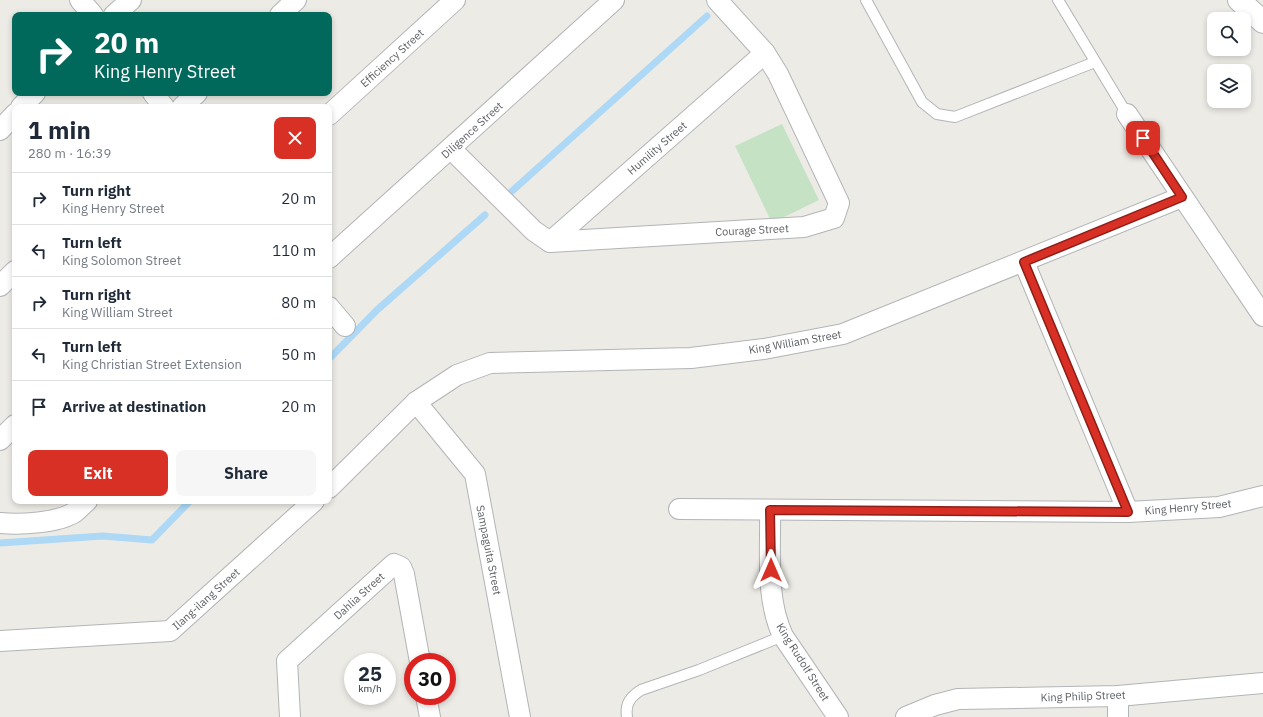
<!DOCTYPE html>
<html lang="en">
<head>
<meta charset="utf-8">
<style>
	:root { --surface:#fff; --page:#f6f6f7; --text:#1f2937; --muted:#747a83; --line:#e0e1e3; --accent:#d93025 }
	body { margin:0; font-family:"IBM Plex Sans",sans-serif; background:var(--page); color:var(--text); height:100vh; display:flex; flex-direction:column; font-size:15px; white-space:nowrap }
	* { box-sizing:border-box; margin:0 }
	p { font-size:13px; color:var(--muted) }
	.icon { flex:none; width:22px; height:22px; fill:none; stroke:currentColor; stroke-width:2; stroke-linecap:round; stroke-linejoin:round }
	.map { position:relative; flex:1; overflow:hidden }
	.side { position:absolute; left:12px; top:104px; width:320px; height:400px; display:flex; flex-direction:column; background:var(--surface); border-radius:8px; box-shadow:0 2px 6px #0003 }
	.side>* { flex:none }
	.guide { position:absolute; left:12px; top:12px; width:320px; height:84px; border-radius:8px; box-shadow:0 2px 6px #0003; background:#00695c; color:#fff; overflow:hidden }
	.fabs { position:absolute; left:1207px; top:12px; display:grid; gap:8px }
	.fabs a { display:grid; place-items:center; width:44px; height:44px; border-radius:8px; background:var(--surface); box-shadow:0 2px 6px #0003; font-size:20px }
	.speed { position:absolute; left:344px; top:653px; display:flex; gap:8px; font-size:20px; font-weight:700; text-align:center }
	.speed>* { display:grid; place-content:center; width:52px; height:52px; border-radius:50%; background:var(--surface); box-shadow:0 2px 6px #0003; line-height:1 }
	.speed small { font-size:10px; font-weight:400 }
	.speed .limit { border:6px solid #d22; background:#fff; color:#111 }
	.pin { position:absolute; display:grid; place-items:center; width:34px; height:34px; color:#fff; margin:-17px; border-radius:8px; box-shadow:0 2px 6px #0006 }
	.me { position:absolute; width:44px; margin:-22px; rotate:0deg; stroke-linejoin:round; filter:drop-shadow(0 0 3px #0008) }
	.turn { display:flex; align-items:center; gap:14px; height:84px; padding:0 16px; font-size:18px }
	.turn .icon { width:52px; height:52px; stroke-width:2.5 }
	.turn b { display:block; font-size:28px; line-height:34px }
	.round { display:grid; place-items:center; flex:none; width:42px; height:42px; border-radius:8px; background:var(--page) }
	.head { display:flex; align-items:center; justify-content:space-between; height:68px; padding:0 16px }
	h1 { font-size:24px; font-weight:700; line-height:30px }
	.action { display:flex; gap:8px; margin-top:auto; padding:8px 16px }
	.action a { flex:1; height:46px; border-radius:8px; background:var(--accent); color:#fff; font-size:16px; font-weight:700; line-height:46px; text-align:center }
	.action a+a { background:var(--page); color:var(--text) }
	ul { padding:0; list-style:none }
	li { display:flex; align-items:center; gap:12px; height:52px; padding:0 16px; border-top:1px solid var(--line) }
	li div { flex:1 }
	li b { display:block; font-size:15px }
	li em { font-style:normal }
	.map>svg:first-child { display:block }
	.green { fill:#c5e2c4 }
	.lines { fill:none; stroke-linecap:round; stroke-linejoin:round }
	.stream { stroke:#add8f6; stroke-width:7 }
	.lane-casing { stroke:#b2b5b8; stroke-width:12 }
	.street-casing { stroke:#b2b5b8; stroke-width:22 }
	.secondary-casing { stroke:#b1b4b8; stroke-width:24 }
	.lane { stroke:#fff; stroke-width:10 }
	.street { stroke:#fff; stroke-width:20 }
	.secondary { stroke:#fff; stroke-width:22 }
	.route-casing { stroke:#8d1f18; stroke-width:10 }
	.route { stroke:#d93025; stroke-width:7 }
	.labels { text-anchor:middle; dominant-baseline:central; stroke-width:3; stroke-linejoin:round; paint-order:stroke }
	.street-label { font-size:11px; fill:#5d6064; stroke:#fff }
</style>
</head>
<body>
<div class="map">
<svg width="1263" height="717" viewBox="0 0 1263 717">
	<rect width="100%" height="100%" fill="#edebe5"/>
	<!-- green -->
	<path class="green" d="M 782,124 L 819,200 L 772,223 L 735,146 Z"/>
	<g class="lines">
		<!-- stream -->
		<g class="stream">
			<path d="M 510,193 L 707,16"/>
			<path d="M 329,359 L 377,310 L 485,215"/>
			<path d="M 0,543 L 103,536 L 152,540 L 190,501"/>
		</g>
		<!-- lane casing -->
		<g class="lane-casing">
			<g id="lane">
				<path d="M 866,0 L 922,102 L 937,114 L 955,117 L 1095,62"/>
				<path d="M 1058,0 L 1127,114"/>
				<path d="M 627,717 C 625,704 630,697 641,690 L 699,670 L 783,636"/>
			</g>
		</g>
		<!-- street casing -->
		<g class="street-casing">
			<g id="street">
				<path d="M 80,0 L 93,15"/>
				<path d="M 114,15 L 131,0"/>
				<path d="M 280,15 L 296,0"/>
				<path d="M 153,93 L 164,107"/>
				<path d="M 21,107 L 35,93"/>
				<path d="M 182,107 L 197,93"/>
				<path d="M 1127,114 L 1263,316"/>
				<path d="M 329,115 L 455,0"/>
				<path d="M 0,130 L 15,114"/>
				<path d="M 451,149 L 534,231 L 550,242 L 804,227 L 834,218 L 839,203 L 778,74 L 765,53 L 717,0"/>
				<path d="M 550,242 L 765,53"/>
				<path d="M 329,258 L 614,0"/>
				<path d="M 1024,262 L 1128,512"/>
				<path d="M 0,286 L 15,271"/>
				<path d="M 329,307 L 345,326"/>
				<path d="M 416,402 L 475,474 L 520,717"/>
				<path d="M 0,440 L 15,425"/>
				<path d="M 329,488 L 416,402 L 457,375 L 490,363 L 691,358 L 764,349 L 843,334 L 1182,197"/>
				<path d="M 679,509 L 1128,512 L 1219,507 L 1263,496"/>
				<path d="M 770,510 C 771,551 765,598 783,636 L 838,717"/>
				<path d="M 0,523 C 20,525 58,523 75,512 C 79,509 83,504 87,501"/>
				<path d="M 0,641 L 170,631 L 314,501"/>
				<path d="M 426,696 L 430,717"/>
				<path d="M 1118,696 L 1118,717"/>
				<path d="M 290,717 L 287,661 L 394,564 L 401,567 L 404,574 L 420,662"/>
				<path d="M 906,717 L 935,705 L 958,699 L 1118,696 L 1263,683"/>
			</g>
		</g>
		<!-- secondary casing -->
		<g class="secondary-casing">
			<path id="secondary" d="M 1239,0 L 1263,22"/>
		</g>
		<!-- lane -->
		<use href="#lane" class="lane"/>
		<!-- street -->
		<use href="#street" class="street"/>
		<!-- secondary -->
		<use href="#secondary" class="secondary"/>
	</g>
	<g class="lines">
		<!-- route casing -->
		<g class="route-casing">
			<path id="route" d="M 771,570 L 770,510 L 1128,512 L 1024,262 L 1182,197 L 1143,138"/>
		</g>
		<!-- route -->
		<use href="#route" class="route"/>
	</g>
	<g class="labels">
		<!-- street labels -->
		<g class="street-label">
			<text transform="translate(392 58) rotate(-42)">Efficiency Street</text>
			<text transform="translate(472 130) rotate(-42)">Diligence Street</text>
			<text transform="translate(657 148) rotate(-41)">Humility Street</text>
			<text transform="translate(752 230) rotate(-3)">Courage Street</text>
			<text transform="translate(795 342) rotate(-10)">King William Street</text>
			<text transform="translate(1188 507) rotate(-5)">King Henry Street</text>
			<text transform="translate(489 550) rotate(79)">Sampaguita Street</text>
			<text transform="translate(359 596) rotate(-42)">Dahlia Street</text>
			<text transform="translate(206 599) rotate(-42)">Ilang-ilang Street</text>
			<text transform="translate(803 662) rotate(58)">King Rudolf Street</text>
			<text transform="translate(1083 696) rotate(-2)">King Philip Street</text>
		</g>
	</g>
</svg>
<div class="fabs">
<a><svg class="icon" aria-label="search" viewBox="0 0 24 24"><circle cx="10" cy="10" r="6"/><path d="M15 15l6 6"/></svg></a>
<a><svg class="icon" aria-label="layers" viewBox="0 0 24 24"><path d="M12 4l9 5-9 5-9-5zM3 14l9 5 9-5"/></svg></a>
</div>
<div class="speed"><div>25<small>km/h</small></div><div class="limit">30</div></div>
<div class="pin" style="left:1143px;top:138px;background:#d93025"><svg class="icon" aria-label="arrive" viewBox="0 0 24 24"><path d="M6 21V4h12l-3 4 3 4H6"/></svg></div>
<svg class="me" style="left:771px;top:570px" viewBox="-20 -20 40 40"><path d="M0-17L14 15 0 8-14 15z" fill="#d93025" stroke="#fff" stroke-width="4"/></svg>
<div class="guide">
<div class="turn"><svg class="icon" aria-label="right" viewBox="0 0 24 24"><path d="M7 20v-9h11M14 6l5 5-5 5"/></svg><div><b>20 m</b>King Henry Street</div></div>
</div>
<section class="side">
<div class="head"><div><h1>1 min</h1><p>280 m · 16:39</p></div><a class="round" style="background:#d93025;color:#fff"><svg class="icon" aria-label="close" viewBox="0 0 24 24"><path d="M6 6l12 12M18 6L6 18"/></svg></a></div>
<ul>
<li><svg class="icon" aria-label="right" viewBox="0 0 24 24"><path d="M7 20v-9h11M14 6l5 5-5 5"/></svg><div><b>Turn right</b><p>King Henry Street</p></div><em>20 m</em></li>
<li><svg class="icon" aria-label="left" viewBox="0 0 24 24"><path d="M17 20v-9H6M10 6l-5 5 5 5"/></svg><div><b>Turn left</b><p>King Solomon Street</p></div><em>110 m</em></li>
<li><svg class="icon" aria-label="right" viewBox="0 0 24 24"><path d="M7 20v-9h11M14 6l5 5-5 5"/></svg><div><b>Turn right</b><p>King William Street</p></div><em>80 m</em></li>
<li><svg class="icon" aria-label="left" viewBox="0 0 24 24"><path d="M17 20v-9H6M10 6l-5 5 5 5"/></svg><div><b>Turn left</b><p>King Christian Street Extension</p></div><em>50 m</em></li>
<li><svg class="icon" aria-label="arrive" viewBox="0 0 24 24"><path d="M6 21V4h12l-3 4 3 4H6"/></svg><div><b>Arrive at destination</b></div><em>20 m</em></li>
</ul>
<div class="action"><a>Exit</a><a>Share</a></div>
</section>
</div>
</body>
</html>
